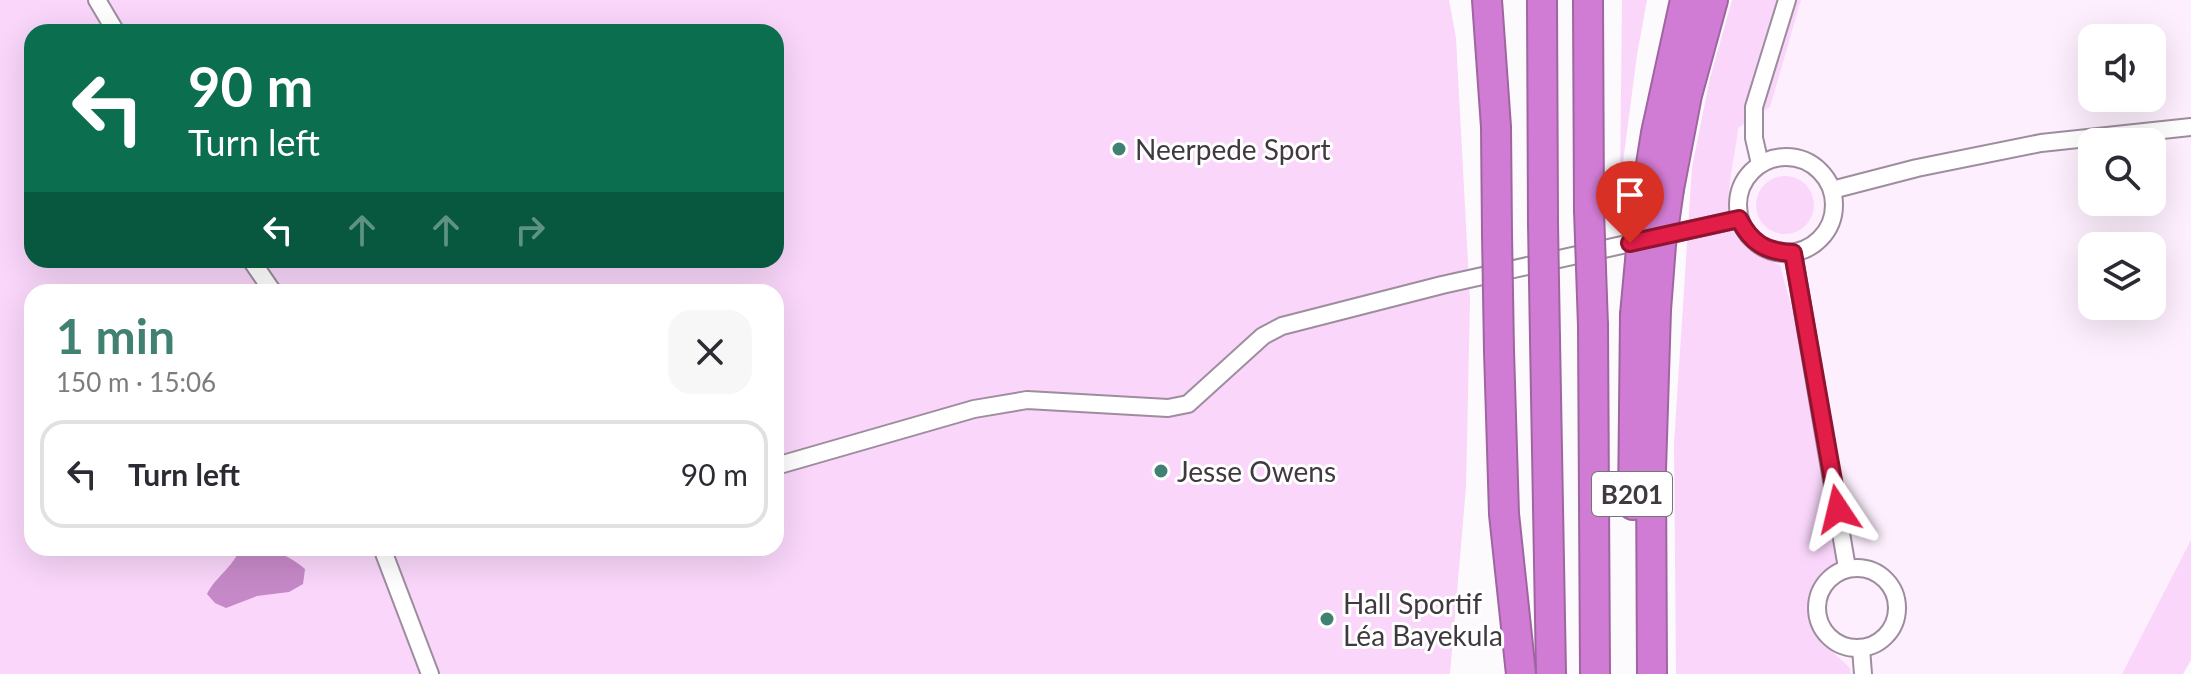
<!DOCTYPE html>
<html lang="en">
<head>
<meta charset="utf-8">
<style>
	:root { --surface:#fff; --page:#f7f7f7; --text:#2b2b33; --muted:#7c7c81; --line:#e1e1e2; --accent:#408171 }
	body { margin:0; font-family:Lato,sans-serif; background:var(--page); color:var(--text); height:100vh; display:flex; flex-direction:column; font-size:30px; white-space:nowrap }
	* { box-sizing:border-box; margin:0 }
	p { font-size:26px; color:var(--muted) }
	.icon { flex:none; width:44px; height:44px; fill:none; stroke:currentColor; stroke-width:2; stroke-linecap:round; stroke-linejoin:round }
	.map { position:relative; flex:1; overflow:hidden }
	.panel { position:absolute; left:24px; top:284px; width:760px; height:272px; display:flex; flex-direction:column; background:var(--surface); border-radius:24px; box-shadow:0 8px 32px #0002 }
	.panel>* { flex:none }
	.hud { position:absolute; left:24px; top:24px; width:760px; height:244px; border-radius:24px; box-shadow:0 8px 32px #0002; background:#0b6e4f; color:#fff; overflow:hidden }
	.controls { position:absolute; left:2078px; top:24px; display:grid; gap:16px }
	.controls a { display:grid; place-items:center; width:88px; height:88px; border-radius:16px; background:var(--surface); box-shadow:0 8px 32px #0002; font-size:40px }
	.pin { position:absolute; display:grid; place-items:center; width:68px; height:68px; color:#fff; margin:-82px -34px; border-radius:50% 50% 50% 0; rotate:-45deg; box-shadow:0 0 8px #0007 }
	.pin .icon { rotate:45deg }
	.me { position:absolute; width:88px; margin:-44px; rotate:350deg; stroke-linejoin:round; filter:drop-shadow(0 0 6px #0008) }
	.turn { display:flex; align-items:center; gap:28px; height:168px; padding:0 32px; font-size:36px }
	.turn .icon { width:104px; height:104px; stroke-width:2.5 }
	.turn b { display:block; font-size:56px; line-height:68px }
	.lanes { display:flex; align-items:center; height:76px; padding:0 32px; background:#0003; justify-content:center; gap:40px; direction:ltr }
	.lanes .off { opacity:.35 }
	.round { display:grid; place-items:center; flex:none; width:84px; height:84px; border-radius:24px; background:var(--page) }
	.headline { display:flex; align-items:center; justify-content:space-between; height:136px; padding:0 32px }
	h1 { font-size:48px; font-weight:700; line-height:60px; color:var(--accent) }
	ul { padding:0; list-style:none }
	li { display:flex; align-items:center; gap:24px; height:108px; margin:0 16px 12px; padding:0 16px; border:4px solid var(--line); border-radius:24px }
	li div { flex:1 }
	li b { display:block; font-size:30px }
	li em { font-style:normal }
	.map>svg:first-child { display:block }
	.built { fill:#fdeffd; fill-rule:evenodd }
	.green { fill:#f9d6fa; fill-rule:evenodd }
	.water { fill:#c689c8 }
	.lines { fill:none; stroke-linecap:round; stroke-linejoin:round }
	.street-casing { stroke:#9e8d9e; stroke-width:20 }
	.highway-casing { stroke:#9e65a0; stroke-width:32 }
	.street { stroke:#fff; stroke-width:16 }
	.highway { stroke:#d17cd4; stroke-width:28 }
	.highway-bridge-casing { stroke:#9e65a0; stroke-width:32; stroke-linecap:butt }
	.highway-bridge { stroke:#d17cd4; stroke-width:28 }
	.route-casing { stroke:#92132f; stroke-width:20 }
	.route { stroke:#e11d48; stroke-width:14 }
	.poi-dot { fill:#408171; stroke:#fff; stroke-width:3 }
	.labels { text-anchor:middle; dominant-baseline:central; stroke-width:6; stroke-linejoin:round; paint-order:stroke }
	.shield { fill:#fff; stroke:#797479; stroke-width:2 }
	.shield-label { font-size:26px; font-weight:bold; fill:#403940 }
	.poi-label { font-size:28px; fill:#403940; stroke:#fff; text-anchor:start }
</style>
</head>
<body>
<div class="map">
<svg width="2191" height="674" viewBox="0 0 2191 674">
	<rect width="100%" height="100%" fill="#fdfafd"/>
	<!-- built -->
	<path class="built" d="M 1801,0 L 2191,0 L 2191,540 L 2122,674 L 1851,674 L 1850,668 L 1820,640 L 1809,618 L 1811,596 L 1821,578 L 1839,561 L 1797,327 L 1780,265 L 1747,248 L 1734,229 L 1728,198 L 1738,128 L 1770,106 ZM 2092,38 L 2152,38 L 2152,98 L 2092,98 ZM 2092,142 L 2152,142 L 2152,202 L 2092,202 ZM 2092,246 L 2152,246 L 2152,306 L 2092,306 Z"/>
	<!-- green -->
	<g class="green">
		<path d="M 0,0 L 1449,0 L 1456,38 L 1470,300 L 1466,487 L 1450,674 L 0,674 ZM 32,32 L 776,32 L 776,260 L 32,260 ZM 32,292 L 776,292 L 776,548 L 32,548 Z"/>
		<path d="M 1622,0 L 1647,0 L 1637,55 L 1620,185 Z"/>
		<path d="M 1732,0 L 1801,0 L 1770,107 L 1738,128 C 1735,166 1715,217 1747,248 C 1756,256 1770,260 1780,265 L 1797,327 L 1839,561 C 1815,584 1795,612 1822,642 C 1831,651 1841,659 1850,668 L 1851,674 L 1676,674 L 1674,444 L 1692,167 L 1710,78 Z"/>
		<circle cx="1785" cy="205" r="29"/>
		<path d="M 2191,540 L 2191,660 L 2183,674 L 2122,674 Z"/>
	</g>
	<!-- water -->
	<path class="water" d="M 240,548 C 265,548 286,552 305,569 L 303,584 L 289,592 L 257,596 L 226,608 L 215,603 L 207,594 C 216,576 233,568 240,548 Z"/>
	<g class="lines">
		<!-- street casing -->
		<g class="street-casing">
			<g id="street">
				<path d="M 97,0 L 116,32"/>
				<circle cx="1786" cy="205" r="48"/>
				<path d="M 1760,164 L 1754,138 L 1754,107 L 1787,0"/>
				<path d="M 1832,190 L 1917,168 L 2041,143 L 2191,127"/>
				<path d="M 1793,253 L 1847,568"/>
				<path d="M 251,260 L 273,292"/>
				<path d="M 776,466 L 974,409 L 1027,400 L 1168,408 L 1188,404 L 1263,336 L 1282,326 L 1442,285 L 1739,219"/>
				<path d="M 382,548 L 430,674"/>
				<circle cx="1857" cy="608" r="40"/>
				<path d="M 1861,648 L 1863,674"/>
			</g>
		</g>
		<!-- highway casing -->
		<g class="highway-casing">
			<g id="highway">
				<path d="M 1487,0 L 1496,127 L 1497,234"/>
				<path d="M 1542,0 L 1543,223"/>
				<path d="M 1588,0 L 1589,210"/>
				<path d="M 1669,189 L 1687,95 L 1713,0"/>
				<path d="M 1646,195 L 1656,133 L 1685,0"/>
				<path d="M 1593,326 L 1595,674"/>
				<path d="M 1545,339 L 1551,674"/>
				<path d="M 1499,351 L 1504,514 L 1521,674"/>
				<path d="M 1633,505 L 1635,315"/>
				<path d="M 1652,674 L 1651,470 L 1656,310"/>
			</g>
		</g>
		<!-- street -->
		<use href="#street" class="street"/>
		<!-- highway -->
		<use href="#highway" class="highway"/>
		<!-- highway-bridge casing -->
		<g class="highway-bridge-casing">
			<g id="highway-bridge">
				<path d="M 1589,210 L 1593,326"/>
				<path d="M 1543,223 L 1545,339"/>
				<path d="M 1497,234 L 1499,351"/>
				<path d="M 1656,310 L 1661,245 L 1669,189"/>
				<path d="M 1635,315 L 1646,195"/>
			</g>
		</g>
		<!-- highway-bridge -->
		<use href="#highway-bridge" class="highway-bridge"/>
	</g>
	<g class="lines">
		<!-- route casing -->
		<g class="route-casing">
			<path id="route" d="M 1630,243 L 1739,219 C 1751,243 1766,252 1793,253 L 1838,509"/>
		</g>
		<!-- route -->
		<use href="#route" class="route"/>
	</g>
	<!-- markers -->
	<g class="poi-dot">
		<circle cx="1119" cy="149" r="8"/>
		<circle cx="1161" cy="471" r="8"/>
		<circle cx="1327" cy="619" r="8"/>
	</g>
	<g class="labels">
		<!-- shield labels -->
		<rect class="shield" x="1592" y="472" width="80" height="44" rx="6"/>
		<g class="shield-label">
			<text x="1632" y="494">B201</text>
		</g>
		<!-- poi labels -->
		<g class="poi-label">
			<text x="1135" y="149">Neerpede Sport</text>
			<text x="1177" y="471">Jesse Owens</text>
			<text x="1343" y="603">Hall Sportif<tspan x="1343" dy="32">Léa Bayekula</tspan></text>
		</g>
	</g>
</svg>
<div class="controls">
<a><svg class="icon" aria-label="sound" viewBox="0 0 24 24"><path d="M4 9h4l5-4v14l-5-4H4zM17 9q2 3 0 6"/></svg></a>
<a><svg class="icon" aria-label="search" viewBox="0 0 24 24"><circle cx="10" cy="10" r="6"/><path d="M15 15l6 6"/></svg></a>
<a><svg class="icon" aria-label="layers" viewBox="0 0 24 24"><path d="M12 4l9 5-9 5-9-5zM3 14l9 5 9-5"/></svg></a>
</div>
<div class="pin" style="left:1630px;top:243px;background:#d93025"><svg class="icon" aria-label="arrive" viewBox="0 0 24 24"><path d="M6 21V4h12l-3 4 3 4H6"/></svg></div>
<svg class="me" style="left:1838px;top:509px" viewBox="-20 -20 40 40"><path d="M0-17L14 15 0 8-14 15z" fill="#e11d48" stroke="#fff" stroke-width="4"/></svg>
<div class="hud">
<div class="turn"><svg class="icon" aria-label="left" viewBox="0 0 24 24"><path d="M17 20v-9H6M10 6l-5 5 5 5"/></svg><div><b>90 m</b>Turn left</div></div>
<div class="lanes"><svg class="icon" aria-label="left" viewBox="0 0 24 24"><path d="M17 20v-9H6M10 6l-5 5 5 5"/></svg><svg class="icon off" aria-label="ahead" viewBox="0 0 24 24"><path d="M12 20V5M6 11l6-6 6 6"/></svg><svg class="icon off" aria-label="ahead" viewBox="0 0 24 24"><path d="M12 20V5M6 11l6-6 6 6"/></svg><svg class="icon off" aria-label="right" viewBox="0 0 24 24"><path d="M7 20v-9h11M14 6l5 5-5 5"/></svg></div>
</div>
<section class="panel">
<div class="headline"><div><h1>1 min</h1><p>150 m · 15:06</p></div><a class="round"><svg class="icon" aria-label="close" viewBox="0 0 24 24"><path d="M6 6l12 12M18 6L6 18"/></svg></a></div>
<ul>
<li><svg class="icon" aria-label="left" viewBox="0 0 24 24"><path d="M17 20v-9H6M10 6l-5 5 5 5"/></svg><div><b>Turn left</b></div><em>90 m</em></li>
</ul>
</section>
</div>
</body>
</html>
